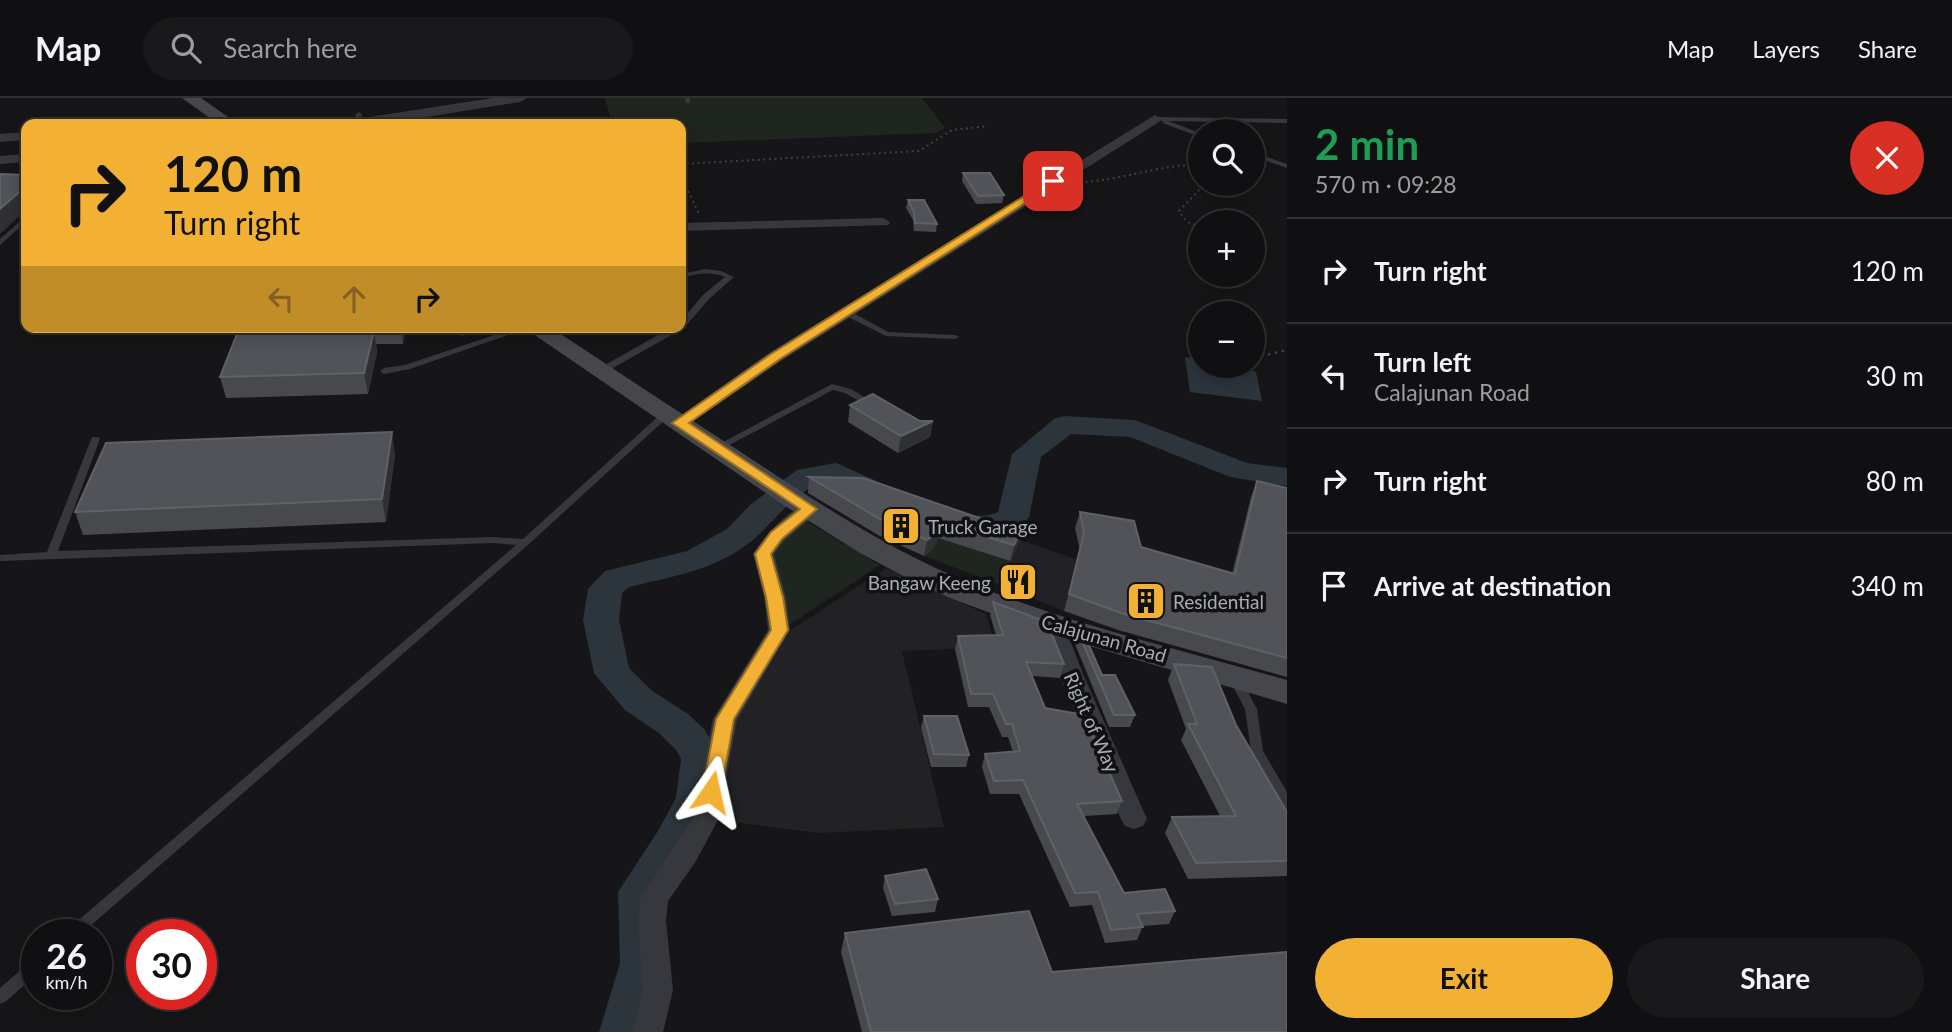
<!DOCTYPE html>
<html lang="en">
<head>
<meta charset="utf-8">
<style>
	:root { --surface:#101012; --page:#19191b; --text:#f1f3f6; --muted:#9c9d9f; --line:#303032; --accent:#f2b134 }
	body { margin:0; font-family:Lato,sans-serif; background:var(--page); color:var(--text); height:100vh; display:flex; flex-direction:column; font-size:26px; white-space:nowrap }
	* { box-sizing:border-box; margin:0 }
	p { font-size:23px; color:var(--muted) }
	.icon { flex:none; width:38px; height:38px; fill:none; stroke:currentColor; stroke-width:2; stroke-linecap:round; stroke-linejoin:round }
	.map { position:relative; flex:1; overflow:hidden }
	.details { display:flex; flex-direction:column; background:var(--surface); width:665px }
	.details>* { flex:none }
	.guide { position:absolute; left:21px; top:21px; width:665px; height:214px; border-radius:14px; box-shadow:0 4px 18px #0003,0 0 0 2px var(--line); background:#f2b134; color:#111; overflow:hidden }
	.fabs { position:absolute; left:1188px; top:21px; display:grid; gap:14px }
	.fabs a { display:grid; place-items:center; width:77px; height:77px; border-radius:50%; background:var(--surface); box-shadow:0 4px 18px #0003,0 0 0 2px var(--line); font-size:35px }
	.speed { position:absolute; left:21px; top:821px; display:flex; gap:14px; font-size:35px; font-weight:700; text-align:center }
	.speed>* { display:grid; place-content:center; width:91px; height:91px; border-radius:50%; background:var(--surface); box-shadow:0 4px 18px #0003,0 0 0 2px var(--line); line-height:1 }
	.speed small { font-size:18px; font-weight:400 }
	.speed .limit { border:10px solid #d22; background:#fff; color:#111 }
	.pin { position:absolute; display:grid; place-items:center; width:60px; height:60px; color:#fff; margin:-30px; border-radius:14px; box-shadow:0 4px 10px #0006 }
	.me { position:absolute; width:77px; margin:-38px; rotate:11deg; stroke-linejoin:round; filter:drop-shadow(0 0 5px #0008) }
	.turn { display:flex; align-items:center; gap:24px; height:147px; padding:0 28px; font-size:32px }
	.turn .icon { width:91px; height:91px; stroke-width:2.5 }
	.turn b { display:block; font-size:49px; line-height:60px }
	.lanes { display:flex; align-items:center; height:66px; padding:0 28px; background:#0003; justify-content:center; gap:35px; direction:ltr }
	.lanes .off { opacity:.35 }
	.round { display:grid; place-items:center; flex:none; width:74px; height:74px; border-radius:37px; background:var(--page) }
	.summary { display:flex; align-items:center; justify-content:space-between; height:119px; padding:0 28px }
	h1 { font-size:42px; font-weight:700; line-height:52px; color:#1e9e55 }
	.button { display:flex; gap:14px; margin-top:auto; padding:14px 28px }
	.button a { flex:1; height:80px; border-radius:42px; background:var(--accent); color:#111; font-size:28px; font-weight:700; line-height:80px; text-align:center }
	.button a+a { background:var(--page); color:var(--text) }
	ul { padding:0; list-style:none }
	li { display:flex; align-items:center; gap:21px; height:105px; padding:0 28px; border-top:2px solid var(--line) }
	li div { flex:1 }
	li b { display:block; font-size:26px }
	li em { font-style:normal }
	header { display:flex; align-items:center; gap:42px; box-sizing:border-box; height:98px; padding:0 35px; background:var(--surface); border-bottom:2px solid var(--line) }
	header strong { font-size:33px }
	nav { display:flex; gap:38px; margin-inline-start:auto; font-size:24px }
	.search { width:490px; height:63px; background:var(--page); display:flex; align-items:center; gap:18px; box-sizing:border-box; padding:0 24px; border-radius:38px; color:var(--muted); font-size:26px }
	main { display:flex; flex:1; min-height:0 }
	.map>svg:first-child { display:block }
	.built { fill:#222225 }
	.green { fill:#1e261f }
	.water { fill:#2c353c }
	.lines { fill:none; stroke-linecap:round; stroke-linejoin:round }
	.river { fill:#2c353c; fill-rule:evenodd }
	.path-far1 { stroke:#3d3f44; stroke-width:2; stroke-dasharray:2 3.5; stroke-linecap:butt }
	.path { stroke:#3d3f44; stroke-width:2.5; stroke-dasharray:2.5 4.5; stroke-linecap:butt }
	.service { fill:#37383d; fill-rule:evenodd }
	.minor { fill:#37383d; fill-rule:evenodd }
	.tertiary { fill:#37383d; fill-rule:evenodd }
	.secondary { fill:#45474d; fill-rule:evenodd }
	.wall { fill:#47494d }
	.shaded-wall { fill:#2f3033 }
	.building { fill:#525359; stroke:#5f6168; stroke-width:2 }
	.route { fill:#f2b134; stroke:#9d7322; stroke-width:2 }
	.labels { text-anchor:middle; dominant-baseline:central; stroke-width:7; stroke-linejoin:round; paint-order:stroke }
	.poi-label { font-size:19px; fill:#a8adb8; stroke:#111113; text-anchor:start }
	.street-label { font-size:19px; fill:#a8adb8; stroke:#111113 }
</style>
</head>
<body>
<header>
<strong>Map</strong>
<div class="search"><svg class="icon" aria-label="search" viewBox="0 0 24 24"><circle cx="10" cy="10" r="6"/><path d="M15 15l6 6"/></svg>Search here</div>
<nav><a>Map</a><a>Layers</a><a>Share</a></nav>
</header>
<main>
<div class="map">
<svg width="1287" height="934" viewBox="0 0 1287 934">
	<rect width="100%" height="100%" fill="#161618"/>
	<!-- built -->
	<g class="built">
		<path d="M 1020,442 L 1078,462 L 1064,513 L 998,486 Z"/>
		<path d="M 886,470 L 986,516 L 996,549 L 902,553 L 944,729 L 818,735 L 711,721 L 731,619 L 783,537 Z"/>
	</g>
	<!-- green -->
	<g class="green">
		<path d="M 605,0 L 922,0 L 945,30 L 936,35 L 681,45 L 681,26 L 612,26 Z"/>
		<path d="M 803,421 L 880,467 L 786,529 L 768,456 Z"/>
		<path d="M 938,440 L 1010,463 L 998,486 L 924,458 Z"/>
	</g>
	<!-- water -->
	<path class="water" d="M 1185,259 L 1200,261 L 1200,268 L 1243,268 L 1256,274 L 1262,303 L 1190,294 Z"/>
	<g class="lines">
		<!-- river -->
		<g class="river">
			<path d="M 1064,318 L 1135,322 L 1247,365 L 1287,370 L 1287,388 L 1230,379 L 1130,339 L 1071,336 L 1041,359 L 1029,419 C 1011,446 973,440 946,433 L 941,426 L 946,419 C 964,414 981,422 998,414 L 1012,356 L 1054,321 Z"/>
			<path d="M 836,365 L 899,393 L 904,400 L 899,407 C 868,414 845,377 819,386 C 795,393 769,430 749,445 C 715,472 670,479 629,489 L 622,495 L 619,522 L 629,570 L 651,592 L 688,616 L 705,632 L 721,661 L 716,700 L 688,757 L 662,797 L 666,865 L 647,934 L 599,934 L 620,865 L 618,794 L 658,733 L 676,700 L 681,661 L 676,652 L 660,636 L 625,612 L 594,575 L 583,522 L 588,491 L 605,473 L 687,453 L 727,431 L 751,406 L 797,372 Z"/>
		</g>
		<!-- path-far1 -->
		<g class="path-far1">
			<path d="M 681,66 L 919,53 L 952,32 L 988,28"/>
			<path d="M 681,78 L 700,118"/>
			<path d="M 1080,84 C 1121,83 1159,66 1200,67"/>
			<path d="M 1200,129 L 1187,124 L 1179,113 L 1205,86"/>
		</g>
		<!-- path -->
		<path class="path" d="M 1261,258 L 1287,252"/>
		<!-- service -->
		<g class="service">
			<path d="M 684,0 L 690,0 L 690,5 L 686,5 Z"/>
			<path d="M 359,14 L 362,16 L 359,26 L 353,26 L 356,16 Z"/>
			<path d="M 1155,19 L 1287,21 L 1287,25 L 1168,23 L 1200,35 L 1200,39 L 1163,25 L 1163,23 L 1153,22 L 1152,21 Z"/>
			<path d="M 1253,54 L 1287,66 L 1287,70 L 1253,58 Z"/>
			<path d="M 26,118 L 26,124 L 0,147 L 0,141 Z"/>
			<path d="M 706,171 L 721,173 L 734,179 L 709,201 L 684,230 L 604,275 L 598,275 L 598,271 L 672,229 L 681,229 L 681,223 L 703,197 L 725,179 C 710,173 696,176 681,180 L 681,176 Z"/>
			<path d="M 842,212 L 848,212 L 888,234 L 955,237 L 959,239 L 955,241 L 886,238 L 842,216 Z"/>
			<path d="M 518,229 L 531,229 L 410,271 L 384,276 L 380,273 L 384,270 L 405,267 Z"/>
			<path d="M 832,286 L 851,291 L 877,307 L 876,309 L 870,309 L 845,295 L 833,292 L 720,352 L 714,352 L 712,350 Z"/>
			<path d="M 666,313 L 670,316 L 669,318 L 529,446 L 81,836 L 65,836 L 67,832 L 516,447 L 493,445 L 0,463 L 0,457 L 47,454 L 92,339 L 98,339 L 100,341 L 58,453 L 493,439 L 523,441 L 663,314 Z"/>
			<path d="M 1235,577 L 1239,578 L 1257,611 L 1263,653 L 1287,694 L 1287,711 L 1282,710 L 1251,653 L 1245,611 L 1229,581 L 1231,578 Z"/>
			<path d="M 37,861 L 37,876 L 5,904 L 0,906 L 0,890 L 32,862 Z"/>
		</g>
		<!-- minor -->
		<g class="minor">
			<path d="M 1155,17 L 1161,21 L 1159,24 L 781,263 L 685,329 L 679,330 L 670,325 L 769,255 Z"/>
			<path d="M 26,34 L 26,42 L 0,44 L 0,36 Z"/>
			<path d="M 26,56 L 26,64 L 0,66 L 0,58 Z"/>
			<path d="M 883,120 L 890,124 L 888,127 L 681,133 L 681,125 Z"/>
			<path d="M 810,405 L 817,407 L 820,411 L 817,415 L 784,443 L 774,456 L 786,499 L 790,532 L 737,622 L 719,720 L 696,763 L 668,803 L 666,823 L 673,892 L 663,934 L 633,934 L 643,892 L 638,823 L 640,802 L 693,719 L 713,621 L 768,532 L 764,499 L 753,456 C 765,437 788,411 810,405 Z"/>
			<path d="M 1053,518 L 1061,521 L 1064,526 L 1083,576 L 1147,721 L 1143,728 L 1134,731 L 1125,728 L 1121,721 L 1059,576 L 1042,526 L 1045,521 Z"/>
		</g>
		<!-- tertiary -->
		<path class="tertiary" d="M 493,0 L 527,0 L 520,4 L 383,26 L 348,26 L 356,21 Z"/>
		<!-- secondary -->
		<g class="secondary">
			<path d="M 182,0 L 201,0 L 238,26 L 218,26 Z"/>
			<path d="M 523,229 L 550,229 C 617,273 683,317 750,360 C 821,407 893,454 972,486 C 1073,527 1182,552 1287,582 L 1287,606 L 1042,534 L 950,500 L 907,480 L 860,455 L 782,406 Z"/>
		</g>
	</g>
	<!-- wall -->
	<g class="wall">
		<path d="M 963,75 L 1004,97 L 1002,105 L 976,106 L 962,83 Z"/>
		<path d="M 908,102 L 937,126 L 936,134 L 914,133 L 913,122 L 906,110 Z"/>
		<path d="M 373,229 L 406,229 L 403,246 L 376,246 L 377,254 L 368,296 L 226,300 L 220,279 L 374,233 Z"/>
		<path d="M 450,229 L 484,229 L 462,238 Z"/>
		<path d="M 850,307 L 920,323 L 933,323 L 930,339 L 898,355 L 848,324 Z"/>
		<path d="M 395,356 L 386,424 L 83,437 L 75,414 Z"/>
		<path d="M 809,379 L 988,423 L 1024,426 L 1020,442 L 1010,463 L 938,440 L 933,451 L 924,458 L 878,437 L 808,395 Z"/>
		<path d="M 1257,383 L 1287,390 L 1287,579 L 1118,532 L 1064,513 L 1080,452 L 1075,430 L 1080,414 L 1141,449 L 1232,476 L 1251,399 Z"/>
		<path d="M 993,504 L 1064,566 L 1060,580 L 1032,578 L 1045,610 L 1122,703 L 1117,716 L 1084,718 L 1124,795 L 1175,813 L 1169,826 L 1143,828 L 1137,842 L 1105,845 L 1092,807 L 1070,809 L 1019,696 L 990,696 L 982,669 L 985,656 L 1013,654 L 1008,639 L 1002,639 L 989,609 L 968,609 L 955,551 L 958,538 L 996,537 L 990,517 Z"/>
		<path d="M 1078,534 L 1102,577 L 1135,617 L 1130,629 L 1109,629 L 1075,546 Z"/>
		<path d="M 1174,566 L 1236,627 L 1287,714 L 1287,778 L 1188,781 L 1165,735 L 1172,719 L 1220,718 L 1181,642 L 1186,631 L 1168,582 Z"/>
		<path d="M 924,618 L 969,657 L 966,669 L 931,669 L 921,630 Z"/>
		<path d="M 885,778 L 938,801 L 935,814 L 892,818 L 883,790 Z"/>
		<path d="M 845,835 L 1052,874 L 1287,934 L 862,934 L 841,854 Z"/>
	</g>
	<!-- shaded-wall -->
	<g class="shaded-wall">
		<path d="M 26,88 L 26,112 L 0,136 L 0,111 Z"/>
		<path d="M 401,229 L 406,229 L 403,246 Z"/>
		<path d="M 461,229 L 484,229 L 462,238 Z"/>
		<path d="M 374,233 L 377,254 L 368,296 L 364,275 Z"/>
		<path d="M 933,323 L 930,339 L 898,355 L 901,338 Z"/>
		<path d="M 392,334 L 395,356 L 386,424 L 382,401 Z"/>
		<path d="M 941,425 L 938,440 L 933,451 L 924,458 L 927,442 Z"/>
		<path d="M 1024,426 L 1020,442 L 1010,463 L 1014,447 Z"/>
	</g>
	<!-- building -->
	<g class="building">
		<path d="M 963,75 L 990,75 L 1004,97 L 978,98 Z"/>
		<path d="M 0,76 L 26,77 L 26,88 L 0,111 Z"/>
		<path d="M 908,102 L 924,102 L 937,126 L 915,125 L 914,114 Z"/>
		<path d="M 374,233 L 364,275 L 220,279 L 237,236 Z"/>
		<path d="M 873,296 L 920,323 L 933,323 L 901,338 L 850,307 Z"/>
		<path d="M 392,334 L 382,401 L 75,414 L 106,345 Z"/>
		<path d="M 809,379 L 863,380 L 988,423 L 1024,426 L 1014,447 L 941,425 L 936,435 L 927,442 L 880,421 Z"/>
		<path d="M 1257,383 L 1287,390 L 1287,560 L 1124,516 L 1069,496 L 1084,435 L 1080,414 L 1134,423 L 1141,449 L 1235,476 Z"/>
		<path d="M 993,504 L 1047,524 L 1064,566 L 1026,564 L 1045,610 L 1084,617 L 1122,703 L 1077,706 L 1124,795 L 1165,791 L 1175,813 L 1137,816 L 1143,829 L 1111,832 L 1098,794 L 1075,795 L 1023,682 L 994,683 L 985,656 L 1020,653 L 1012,626 L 1006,626 L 993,596 L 971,596 L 958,538 L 1003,537 Z"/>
		<path d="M 1078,534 L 1084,536 L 1102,577 L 1115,577 L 1135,617 L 1114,617 Z"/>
		<path d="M 1174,566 L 1212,569 L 1236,627 L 1287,714 L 1287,763 L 1196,765 L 1172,719 L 1236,718 L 1188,626 L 1197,626 Z"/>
		<path d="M 924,618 L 957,618 L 969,657 L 934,656 Z"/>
		<path d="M 926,771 L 938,801 L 895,806 L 885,778 Z"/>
		<path d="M 1029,813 L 1052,874 L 1287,854 L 1287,934 L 871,934 L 845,835 Z"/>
	</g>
	<!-- route -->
	<path class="route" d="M 1053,80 L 1058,83 L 1057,85 L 780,261 L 689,325 L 817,411 L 782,441 L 771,456 L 783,499 L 788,532 L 734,621 L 721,694 L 718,699 L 711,701 L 705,699 L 702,694 L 716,621 L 771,532 L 766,499 L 755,456 L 771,434 L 800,411 L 672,325 L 771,256 Z"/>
	<!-- icons -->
	<defs>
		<g id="building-square" transform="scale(2.0125)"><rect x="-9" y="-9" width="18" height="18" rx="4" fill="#f2b134" stroke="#111113"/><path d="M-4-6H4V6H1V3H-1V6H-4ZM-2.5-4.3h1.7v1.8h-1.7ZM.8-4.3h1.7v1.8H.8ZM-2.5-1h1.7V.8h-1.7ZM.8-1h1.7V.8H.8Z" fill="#111"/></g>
		<g id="restaurant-square" transform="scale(2.0125)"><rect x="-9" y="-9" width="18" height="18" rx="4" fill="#f2b134" stroke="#111113"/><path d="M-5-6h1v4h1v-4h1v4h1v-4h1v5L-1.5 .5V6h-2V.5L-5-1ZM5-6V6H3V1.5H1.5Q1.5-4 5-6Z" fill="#111"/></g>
	</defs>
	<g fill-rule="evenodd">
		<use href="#building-square" x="901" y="428"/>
		<use href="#restaurant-square" x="1018" y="484"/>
		<use href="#building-square" x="1146" y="503"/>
	</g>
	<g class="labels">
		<!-- poi labels -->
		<g class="poi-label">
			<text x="928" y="428">Truck Garage</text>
			<text x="991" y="484" text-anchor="end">Bangaw Keeng</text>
			<text x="1173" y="503">Residential</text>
		</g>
		<!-- street labels -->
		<g class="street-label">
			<text transform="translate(1104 540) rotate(16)">Calajunan Road</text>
			<text transform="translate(1092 624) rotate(66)">Right of Way</text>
		</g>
	</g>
</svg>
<div class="fabs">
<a><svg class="icon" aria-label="search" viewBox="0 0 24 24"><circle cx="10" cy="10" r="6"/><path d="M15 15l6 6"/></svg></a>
<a>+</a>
<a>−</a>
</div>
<div class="speed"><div>26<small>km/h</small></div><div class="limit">30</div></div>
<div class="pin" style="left:1053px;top:83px;background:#d93025"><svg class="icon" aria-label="arrive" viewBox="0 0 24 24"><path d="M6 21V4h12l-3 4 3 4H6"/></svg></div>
<svg class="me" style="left:711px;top:694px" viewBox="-20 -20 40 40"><path d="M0-17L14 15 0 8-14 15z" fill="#f2b134" stroke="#fff" stroke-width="4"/></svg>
<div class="guide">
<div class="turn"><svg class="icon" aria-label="right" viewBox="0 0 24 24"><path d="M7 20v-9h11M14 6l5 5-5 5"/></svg><div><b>120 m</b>Turn right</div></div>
<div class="lanes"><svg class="icon off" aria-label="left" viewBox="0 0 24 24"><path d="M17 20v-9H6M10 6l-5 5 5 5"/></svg><svg class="icon off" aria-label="ahead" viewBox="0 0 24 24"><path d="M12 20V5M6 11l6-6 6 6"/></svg><svg class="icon" aria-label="right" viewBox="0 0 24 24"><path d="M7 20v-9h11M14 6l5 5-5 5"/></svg></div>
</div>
</div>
<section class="details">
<div class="summary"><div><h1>2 min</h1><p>570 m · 09:28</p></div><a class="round" style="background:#d93025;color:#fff"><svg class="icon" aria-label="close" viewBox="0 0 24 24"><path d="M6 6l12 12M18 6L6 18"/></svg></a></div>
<ul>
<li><svg class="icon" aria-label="right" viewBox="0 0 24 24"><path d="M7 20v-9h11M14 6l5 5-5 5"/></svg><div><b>Turn right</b></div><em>120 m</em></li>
<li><svg class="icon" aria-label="left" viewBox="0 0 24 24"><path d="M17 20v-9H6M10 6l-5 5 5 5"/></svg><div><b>Turn left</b><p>Calajunan Road</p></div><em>30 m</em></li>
<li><svg class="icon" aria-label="right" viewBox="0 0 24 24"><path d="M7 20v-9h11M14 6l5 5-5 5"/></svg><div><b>Turn right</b></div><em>80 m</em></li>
<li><svg class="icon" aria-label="arrive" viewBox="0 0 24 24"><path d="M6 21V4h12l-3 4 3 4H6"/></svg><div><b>Arrive at destination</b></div><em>340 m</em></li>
</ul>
<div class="button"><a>Exit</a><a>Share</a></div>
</section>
</main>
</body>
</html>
